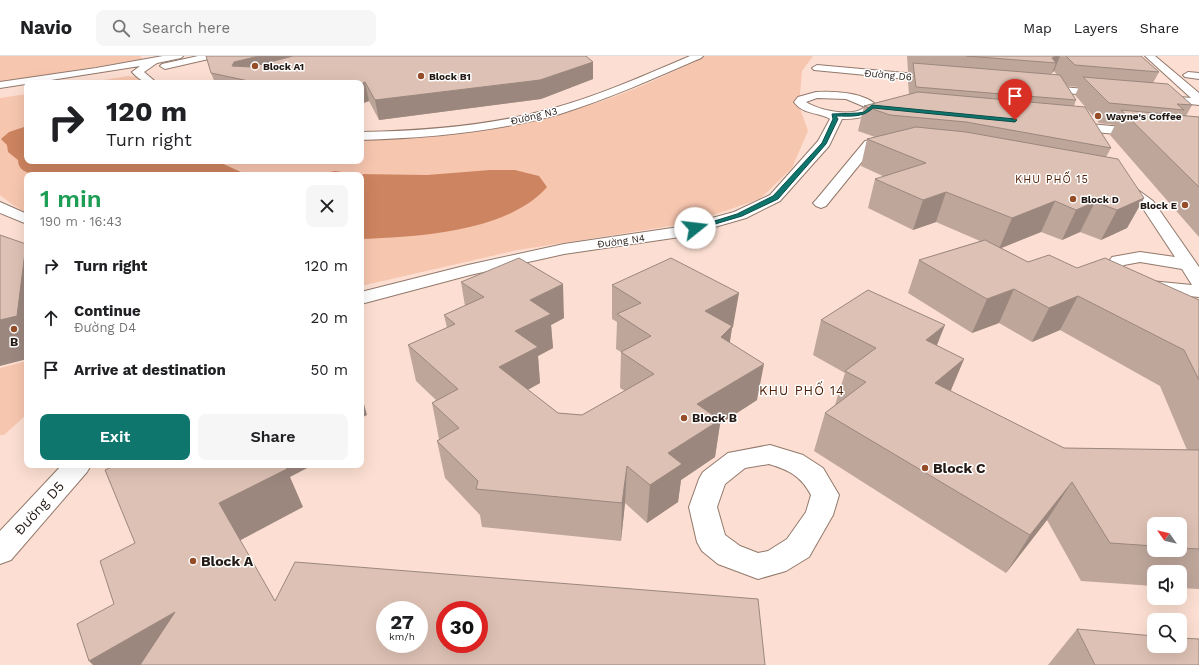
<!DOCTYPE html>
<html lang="en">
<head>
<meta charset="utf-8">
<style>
	:root { --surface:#fff; --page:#f6f6f6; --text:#202124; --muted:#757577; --line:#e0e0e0; --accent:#0f766e }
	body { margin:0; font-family:"Work Sans",sans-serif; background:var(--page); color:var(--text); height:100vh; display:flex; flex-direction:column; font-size:15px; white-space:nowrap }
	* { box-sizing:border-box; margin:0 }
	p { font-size:13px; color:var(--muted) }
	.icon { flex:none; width:22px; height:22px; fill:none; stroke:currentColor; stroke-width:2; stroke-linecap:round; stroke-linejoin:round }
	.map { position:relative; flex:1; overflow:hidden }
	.drawer { position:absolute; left:24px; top:116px; width:340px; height:296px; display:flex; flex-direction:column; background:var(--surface); border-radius:8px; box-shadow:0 4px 16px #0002 }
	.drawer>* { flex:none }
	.top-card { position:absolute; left:24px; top:24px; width:340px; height:84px; border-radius:8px; box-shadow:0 4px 16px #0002; background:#fff; color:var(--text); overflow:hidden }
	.needle { width:26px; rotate:304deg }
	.controls { position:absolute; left:1147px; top:461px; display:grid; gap:8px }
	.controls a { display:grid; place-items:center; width:40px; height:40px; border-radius:8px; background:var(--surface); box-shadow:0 4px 16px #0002; font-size:20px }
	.speed { position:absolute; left:376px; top:545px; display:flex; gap:8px; font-size:20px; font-weight:700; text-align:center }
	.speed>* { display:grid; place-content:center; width:52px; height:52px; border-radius:50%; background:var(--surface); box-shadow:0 4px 16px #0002; line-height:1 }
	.speed small { font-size:10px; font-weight:400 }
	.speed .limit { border:6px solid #d22; background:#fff; color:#111 }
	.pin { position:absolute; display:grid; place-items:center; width:34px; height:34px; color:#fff; margin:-41px -17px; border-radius:50% 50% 50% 0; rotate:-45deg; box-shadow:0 0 4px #0007 }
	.pin .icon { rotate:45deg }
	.me { position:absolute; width:44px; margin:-22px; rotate:74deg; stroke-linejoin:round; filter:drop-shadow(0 0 3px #0008) }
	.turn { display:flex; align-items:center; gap:14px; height:84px; padding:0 16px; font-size:18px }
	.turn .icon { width:52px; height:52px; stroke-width:2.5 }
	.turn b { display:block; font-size:28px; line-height:34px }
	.round { display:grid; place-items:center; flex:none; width:42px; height:42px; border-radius:8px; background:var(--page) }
	.summary { display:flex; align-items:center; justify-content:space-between; height:68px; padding:0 16px }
	h1 { font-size:24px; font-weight:600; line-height:30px; color:#1e9e55 }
	.primary-button { display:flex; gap:8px; margin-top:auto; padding:8px 16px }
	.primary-button a { flex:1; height:46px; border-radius:8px; background:var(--accent); color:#fff; font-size:16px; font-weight:600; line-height:46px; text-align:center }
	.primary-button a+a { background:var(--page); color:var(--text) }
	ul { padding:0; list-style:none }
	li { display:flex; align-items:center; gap:12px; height:52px; padding:0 16px }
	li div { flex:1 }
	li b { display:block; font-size:15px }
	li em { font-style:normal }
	header { display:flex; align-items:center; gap:24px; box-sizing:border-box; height:56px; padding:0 20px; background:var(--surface); border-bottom:1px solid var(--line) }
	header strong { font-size:19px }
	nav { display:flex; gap:22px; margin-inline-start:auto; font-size:14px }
	.search { width:280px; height:36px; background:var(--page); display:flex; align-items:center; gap:10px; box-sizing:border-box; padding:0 14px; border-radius:8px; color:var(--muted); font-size:15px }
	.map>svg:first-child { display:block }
	.green { fill:#f7c6af }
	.water { fill:#cd8460 }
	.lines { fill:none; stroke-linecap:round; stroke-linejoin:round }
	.minor-casing { stroke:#92796c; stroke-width:2 }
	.minor { fill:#fff; fill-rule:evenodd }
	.wall { fill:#bea69b; fill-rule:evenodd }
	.shaded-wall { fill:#9b877e }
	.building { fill:#ddc1b4; stroke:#9b877e; fill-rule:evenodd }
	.route { fill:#0f766e; stroke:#0a4d48 }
	.poi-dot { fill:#944d28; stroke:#fff; stroke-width:1.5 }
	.labels { text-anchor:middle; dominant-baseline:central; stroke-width:3; stroke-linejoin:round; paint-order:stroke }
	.far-poi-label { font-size:10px; font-weight:bold; fill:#241a15; stroke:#fff; text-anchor:start }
	.far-street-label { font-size:10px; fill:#241a15; stroke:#fff }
	.far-neighbourhood-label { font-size:11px; letter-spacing:1px; fill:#502106; stroke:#fff }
	.poi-label { font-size:12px; font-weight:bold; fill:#241a15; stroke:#fff }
	.neighbourhood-label { font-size:13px; letter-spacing:1px; fill:#502106; stroke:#fff }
	.near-poi-label { font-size:14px; font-weight:bold; fill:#241a15; stroke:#fff; text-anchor:start }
	.near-street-label { font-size:14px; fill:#241a15; stroke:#fff }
</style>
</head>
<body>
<header>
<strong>Navio</strong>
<div class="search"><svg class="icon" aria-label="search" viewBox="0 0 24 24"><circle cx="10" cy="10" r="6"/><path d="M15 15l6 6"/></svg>Search here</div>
<nav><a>Map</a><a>Layers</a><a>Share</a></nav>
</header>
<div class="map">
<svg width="1199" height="609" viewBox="0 0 1199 609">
	<rect width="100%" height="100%" fill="#fcdfd2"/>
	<!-- green -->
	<g class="green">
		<path d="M 0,0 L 141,0 L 142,3 L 0,27 Z"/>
		<path d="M 705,0 L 813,0 L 802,15 L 799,49 L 808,75 L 792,112 L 760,143 L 690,167 L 518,194 L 361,230 L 361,119 L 27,119 L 27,158 L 9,146 L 0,139 L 0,42 L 27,38 L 27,105 L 361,105 L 361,84 C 443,82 527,70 605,44 C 640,32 673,16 705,0 Z"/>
		<path d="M 128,20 L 136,21 L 147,27 L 86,27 Z"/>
		<path d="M 27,305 L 27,358 L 4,379 L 0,379 L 0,312 Z"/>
	</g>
	<!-- water -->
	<g class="water">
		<path d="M 27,70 L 27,105 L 217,105 L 243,117 L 255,119 L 31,118 C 24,115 18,113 18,104 L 8,96 L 7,89 L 1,83 L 9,76 Z"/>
		<path d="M 490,114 L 515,114 L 539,120 L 547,131 C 508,176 417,181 361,183 L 361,119 L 316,119 L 335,115 L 356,118 L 427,119 Z"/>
	</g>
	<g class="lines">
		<!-- minor casing -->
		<g class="minor-casing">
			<g id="minor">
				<path d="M 163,0 L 183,0 L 181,2 L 157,7 L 144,16 L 157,27 C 146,27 140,25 132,16 L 140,10 L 0,32 L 0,26 L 96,12 Z"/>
				<path d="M 198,0 L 215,0 L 213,2 L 165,13 L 160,10 L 162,8 Z"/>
				<path d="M 690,0 L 703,0 L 701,2 C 655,22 608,43 560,58 C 495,76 428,82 361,84 L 361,76 C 425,75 491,70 554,52 C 601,39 645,19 690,0 Z"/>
				<path d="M 1145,0 L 1155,0 L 1199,37 L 1199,49 L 1152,44 L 1151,42 L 1152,40 L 1156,39 L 1191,42 Z"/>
				<path d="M 817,9 L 939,20 L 944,23 L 939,26 L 814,14 L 812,12 Z"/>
				<path d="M 1188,16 L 1199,17 L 1199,23 L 1185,21 L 1183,19 Z"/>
				<path d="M 1041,29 L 1106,35 L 1111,38 L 1106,41 L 1037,34 L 1036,32 L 1037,30 Z"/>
				<path d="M 816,36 C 833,35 866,36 878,51 C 869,62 855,63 842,63 L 829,90 L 780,145 L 746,162 L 680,181 L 564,198 L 470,219 L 361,248 L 361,236 L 468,209 L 564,188 L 679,171 L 734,156 L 770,139 L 818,85 L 830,63 C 819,56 803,59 794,46 L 798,41 ZM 817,42 L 846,43 L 865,51 C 852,62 818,54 806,46 Z"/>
				<path d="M 1068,66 L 1199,78 L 1199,86 L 1064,73 L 1062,70 L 1064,67 Z"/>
				<path d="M 870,84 L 896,87 L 897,90 L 896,93 L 891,94 L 873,92 L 826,150 L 821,152 L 816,150 L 813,147 L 816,144 L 865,85 Z"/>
				<path d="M 1118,124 L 1127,126 L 1153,145 L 1199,211 L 1199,241 L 1136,235 L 1129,233 L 1105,219 L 1102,215 L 1112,201 L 1140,196 L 1175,201 L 1142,151 L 1117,132 L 1113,131 L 1111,128 L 1113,125 ZM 1140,206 L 1182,213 L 1192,229 L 1140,224 L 1121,213 L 1124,209 Z"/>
				<path d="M 0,146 L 27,158 L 27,168 L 0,157 Z"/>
				<path d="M 770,389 L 803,399 L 823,412 L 839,439 L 833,459 L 809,501 L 786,515 L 758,523 L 718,508 L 702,495 L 697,486 L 689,451 L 699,423 L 703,416 L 728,397 ZM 769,408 C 789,414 801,420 811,439 L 806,456 L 787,483 L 768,495 L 758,497 L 740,490 L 725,479 L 717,451 L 725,428 L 745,412 Z"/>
				<path d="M 62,409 L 91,409 L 87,416 L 11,504 L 0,508 L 0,475 Z"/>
			</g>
		</g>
		<!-- minor -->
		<use href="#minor" class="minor"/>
	</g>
	<!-- wall -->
	<g class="wall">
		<path d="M 907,0 L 1141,0 L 1159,16 L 1153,27 L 1192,49 L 1186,60 L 1199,61 L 1199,181 L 1110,79 L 1115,69 L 1099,67 L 1075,39 L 1079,31 L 1067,30 L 1076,44 L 1074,50 L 1111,92 L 1106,101 L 1144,142 L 1127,172 L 1101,184 L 1080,176 L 1062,184 L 1041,176 L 1001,192 L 1028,206 L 1077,212 L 1199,244 L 1199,533 L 1180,532 L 1180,516 L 1154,516 L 1154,530 L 1081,525 L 1047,464 L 1006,517 L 814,395 L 825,357 L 835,349 L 845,317 L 813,299 L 821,264 L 937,290 L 964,303 L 950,335 L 1064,392 L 1187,394 L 1160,330 L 1060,274 L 1032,286 L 999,267 L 972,277 L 908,237 L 919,204 L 980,185 L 936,166 L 913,174 L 868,152 L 875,123 L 885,121 L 861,110 L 867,83 L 875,81 L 858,75 L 864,50 L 909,39 L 908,25 L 911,16 L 908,16 ZM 1054,15 L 1057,19 L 1051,18 ZM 1154,468 L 1180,468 L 1180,494 L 1154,494 Z"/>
		<path d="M 593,6 L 593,23 L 541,43 L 379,64 L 369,45 L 361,48 L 361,27 L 215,27 L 211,17 Z"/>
		<path d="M 461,226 L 564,262 L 551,269 L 553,292 L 538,300 L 540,327 L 528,334 L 558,357 L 582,359 L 625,335 L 620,332 L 621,296 L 616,293 L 617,266 L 612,263 L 612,229 L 733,271 L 732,272 L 729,287 L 757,344 L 720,368 L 715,401 L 681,424 L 678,446 L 647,467 L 625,447 L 621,485 L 482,471 L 480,459 L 445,422 L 437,385 L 439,383 L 432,347 L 436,344 L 416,325 L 408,289 L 447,272 L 444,259 L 465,250 Z"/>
		<path d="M 1077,573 L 1199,609 L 1048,609 Z"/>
	</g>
	<!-- shaded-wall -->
	<g class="shaded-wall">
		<path d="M 259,0 L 330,0 L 236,22 L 232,10 L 234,6 Z"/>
		<path d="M 1055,0 L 1060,0 L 1054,15 L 1052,17 L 1056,7 L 1052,2 Z"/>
		<path d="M 593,6 L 593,23 L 541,43 L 379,64 L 375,44 Z"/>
		<path d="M 365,26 L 369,45 L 361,48 L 361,28 Z"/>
		<path d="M 946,136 L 936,166 L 913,174 L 923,144 Z"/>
		<path d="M 1144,142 L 1127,172 L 1101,184 L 1117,154 Z"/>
		<path d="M 1055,145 L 1041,176 L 999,193 L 1012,162 Z"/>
		<path d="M 1095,146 L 1080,176 L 1062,184 L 1076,154 Z"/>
		<path d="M 26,188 L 27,189 L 27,303 L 0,310 L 0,264 Z"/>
		<path d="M 563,228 L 564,262 L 551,269 L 553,292 L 538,300 L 540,327 L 503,347 L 499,311 L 530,244 Z"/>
		<path d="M 1014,233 L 999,267 L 972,277 L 987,243 Z"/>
		<path d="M 739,237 L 733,271 L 732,272 L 727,306 L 705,255 Z"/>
		<path d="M 1078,240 L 1060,274 L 1032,286 L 1049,252 Z"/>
		<path d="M 945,269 L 931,304 L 926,284 Z"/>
		<path d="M 964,303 L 949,339 L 935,327 Z"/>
		<path d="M 764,308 L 757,344 L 720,368 L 715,401 L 681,424 L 678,446 L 647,467 L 650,429 L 697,348 Z"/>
		<path d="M 361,337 L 367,359 L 361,362 Z"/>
		<path d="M 278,409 L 313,409 L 290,421 L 303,451 L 239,485 L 219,447 Z"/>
		<path d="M 627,410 L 625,447 L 621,485 L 622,447 Z"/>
		<path d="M 1072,426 L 1047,464 L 1006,517 L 1030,479 Z"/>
		<path d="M 175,556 L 175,609 L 93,609 L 89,605 Z"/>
	</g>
	<!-- building -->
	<g class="building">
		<path d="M 206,0 L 259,0 L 234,6 L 232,10 L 251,11 L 293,0 L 586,0 L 593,6 L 540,24 L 375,44 L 365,26 L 361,28 L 361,27 L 258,27 L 211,17 Z"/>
		<path d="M 966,0 L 1055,0 L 1052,2 L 1056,7 Z"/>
		<path d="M 1066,0 L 1141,0 L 1159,16 L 1075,9 Z"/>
		<path d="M 913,7 L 1060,19 L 1076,44 L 916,31 Z"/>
		<path d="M 1083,21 L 1168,28 L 1192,49 L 1177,48 L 1184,54 L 1109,47 Z"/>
		<path d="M 918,36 L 1085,51 L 1111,92 L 966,66 L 890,59 L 864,50 Z"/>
		<path d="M 1121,54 L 1199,61 L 1199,131 Z"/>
		<path d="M 916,71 L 966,76 L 1118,103 L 1144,142 L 1117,154 L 1095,146 L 1076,154 L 1055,145 L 1012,162 L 946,136 L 923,144 L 875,123 L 926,107 L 867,83 Z"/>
		<path d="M 0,179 L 26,188 L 17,260 L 0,264 Z"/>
		<path d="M 985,184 L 1028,206 L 1049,199 L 1077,212 L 1105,202 L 1199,244 L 1199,324 L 1184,294 L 1078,240 L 1049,252 L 1014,233 L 987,243 L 919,204 Z"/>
		<path d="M 519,202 L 563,228 L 530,244 L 551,258 L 515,275 L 538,291 L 499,311 L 558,357 L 582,359 L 654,318 L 621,296 L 651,280 L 617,258 L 641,247 L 612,229 L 671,202 L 739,237 L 705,255 L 732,270 L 721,281 L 764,308 L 697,348 L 720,364 L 668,397 L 682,408 L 650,429 L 627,410 L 622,447 L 476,433 L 478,425 L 437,385 L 459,372 L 432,347 L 458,333 L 408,289 L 455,268 L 444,259 L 484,241 L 461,226 Z"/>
		<path d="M 868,234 L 945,269 L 926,284 L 964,303 L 935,327 L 1064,392 L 1199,394 L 1199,493 L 1180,492 L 1180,468 L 1154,468 L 1154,490 L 1110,487 L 1072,426 L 1030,479 L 825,357 L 866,326 L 845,315 L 876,292 L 821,264 Z"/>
		<path d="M 116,409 L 284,409 L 287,413 L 219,447 L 275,545 L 295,506 L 758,543 L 765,609 L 140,609 L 175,556 L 89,605 L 77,568 L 114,548 L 100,505 L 135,487 L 105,414 ZM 385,554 L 419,554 L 419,588 L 385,588 ZM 445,554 L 479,554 L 479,588 L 445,588 Z"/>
		<path d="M 1077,573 L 1154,580 L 1154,590 L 1180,590 L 1180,582 L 1199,583 L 1199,609 L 1095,609 Z"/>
	</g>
	<!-- route -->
	<path class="route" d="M 872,49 L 1015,63 L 1017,64 L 1015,66 L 873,52 C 863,62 850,60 836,60 L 838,63 L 826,88 L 778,143 L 742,160 L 695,174 L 692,172 L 737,158 L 773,140 L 822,87 L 833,63 L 832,58 L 858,57 L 864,56 Z"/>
	<!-- markers -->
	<g class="poi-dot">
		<circle cx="255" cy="10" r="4"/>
		<circle cx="421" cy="20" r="4"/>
		<circle cx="1098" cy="60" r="4"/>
		<circle cx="1073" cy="143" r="4"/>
		<circle cx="1185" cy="149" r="4"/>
		<circle cx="14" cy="273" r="4"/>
		<circle cx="684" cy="362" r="4"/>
		<circle cx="925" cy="412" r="4"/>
		<circle cx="193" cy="505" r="4"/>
	</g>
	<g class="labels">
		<!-- far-poi labels -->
		<g class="far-poi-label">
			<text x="263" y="10">Block A1</text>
			<text x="429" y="20">Block B1</text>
			<text x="1106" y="60">Wayne's Coffee</text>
			<text x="1081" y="143">Block D</text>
			<text x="1177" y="149" text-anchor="end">Block E</text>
		</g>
		<!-- far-street labels -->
		<g class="far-street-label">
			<text transform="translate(888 19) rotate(5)">Đường D6</text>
			<text transform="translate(534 60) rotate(-13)">Đường N3</text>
			<text transform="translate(621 185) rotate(-8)">Đường N4</text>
		</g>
		<!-- far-neighbourhood labels -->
		<g class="far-neighbourhood-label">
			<text x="1052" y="123">KHU PHỐ 15</text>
		</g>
		<!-- poi labels -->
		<g class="poi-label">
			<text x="14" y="286">B</text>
			<text x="692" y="362" text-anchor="start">Block B</text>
		</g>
		<!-- neighbourhood labels -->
		<g class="neighbourhood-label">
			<text x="802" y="334">KHU PHỐ 14</text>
		</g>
		<!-- near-poi labels -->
		<g class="near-poi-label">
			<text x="933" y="412">Block C</text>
			<text x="201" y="505">Block A</text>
		</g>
		<!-- near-street labels -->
		<g class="near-street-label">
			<text transform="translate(39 452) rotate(-48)">Đường D5</text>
		</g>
	</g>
</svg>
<div class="controls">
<a><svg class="needle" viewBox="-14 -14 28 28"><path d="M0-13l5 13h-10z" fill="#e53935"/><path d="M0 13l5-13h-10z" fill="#757577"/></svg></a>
<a><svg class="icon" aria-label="sound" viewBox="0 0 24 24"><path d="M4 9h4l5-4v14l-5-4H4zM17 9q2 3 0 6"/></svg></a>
<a><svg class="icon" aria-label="search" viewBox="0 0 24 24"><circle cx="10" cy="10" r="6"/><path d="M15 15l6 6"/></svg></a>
</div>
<div class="speed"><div>27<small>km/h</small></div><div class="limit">30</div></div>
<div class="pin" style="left:1015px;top:64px;background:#d93025"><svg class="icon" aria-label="arrive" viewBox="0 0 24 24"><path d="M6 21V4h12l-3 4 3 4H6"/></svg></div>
<svg class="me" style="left:695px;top:172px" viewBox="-20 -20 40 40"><circle r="19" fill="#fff"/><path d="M0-13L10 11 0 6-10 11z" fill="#0f766e"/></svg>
<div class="top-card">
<div class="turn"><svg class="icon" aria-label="right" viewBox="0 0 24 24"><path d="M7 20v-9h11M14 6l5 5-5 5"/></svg><div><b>120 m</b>Turn right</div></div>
</div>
<section class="drawer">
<div class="summary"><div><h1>1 min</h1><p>190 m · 16:43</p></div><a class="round"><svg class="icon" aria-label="close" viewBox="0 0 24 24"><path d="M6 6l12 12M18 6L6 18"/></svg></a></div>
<ul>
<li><svg class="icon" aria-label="right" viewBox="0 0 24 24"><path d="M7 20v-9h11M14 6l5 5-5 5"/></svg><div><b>Turn right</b></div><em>120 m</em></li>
<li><svg class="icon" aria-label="ahead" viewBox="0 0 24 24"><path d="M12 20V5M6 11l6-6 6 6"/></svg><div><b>Continue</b><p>Đường D4</p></div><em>20 m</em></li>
<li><svg class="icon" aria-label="arrive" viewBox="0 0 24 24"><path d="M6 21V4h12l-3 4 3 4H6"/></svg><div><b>Arrive at destination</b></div><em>50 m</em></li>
</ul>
<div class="primary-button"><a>Exit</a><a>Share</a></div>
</section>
</div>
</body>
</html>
